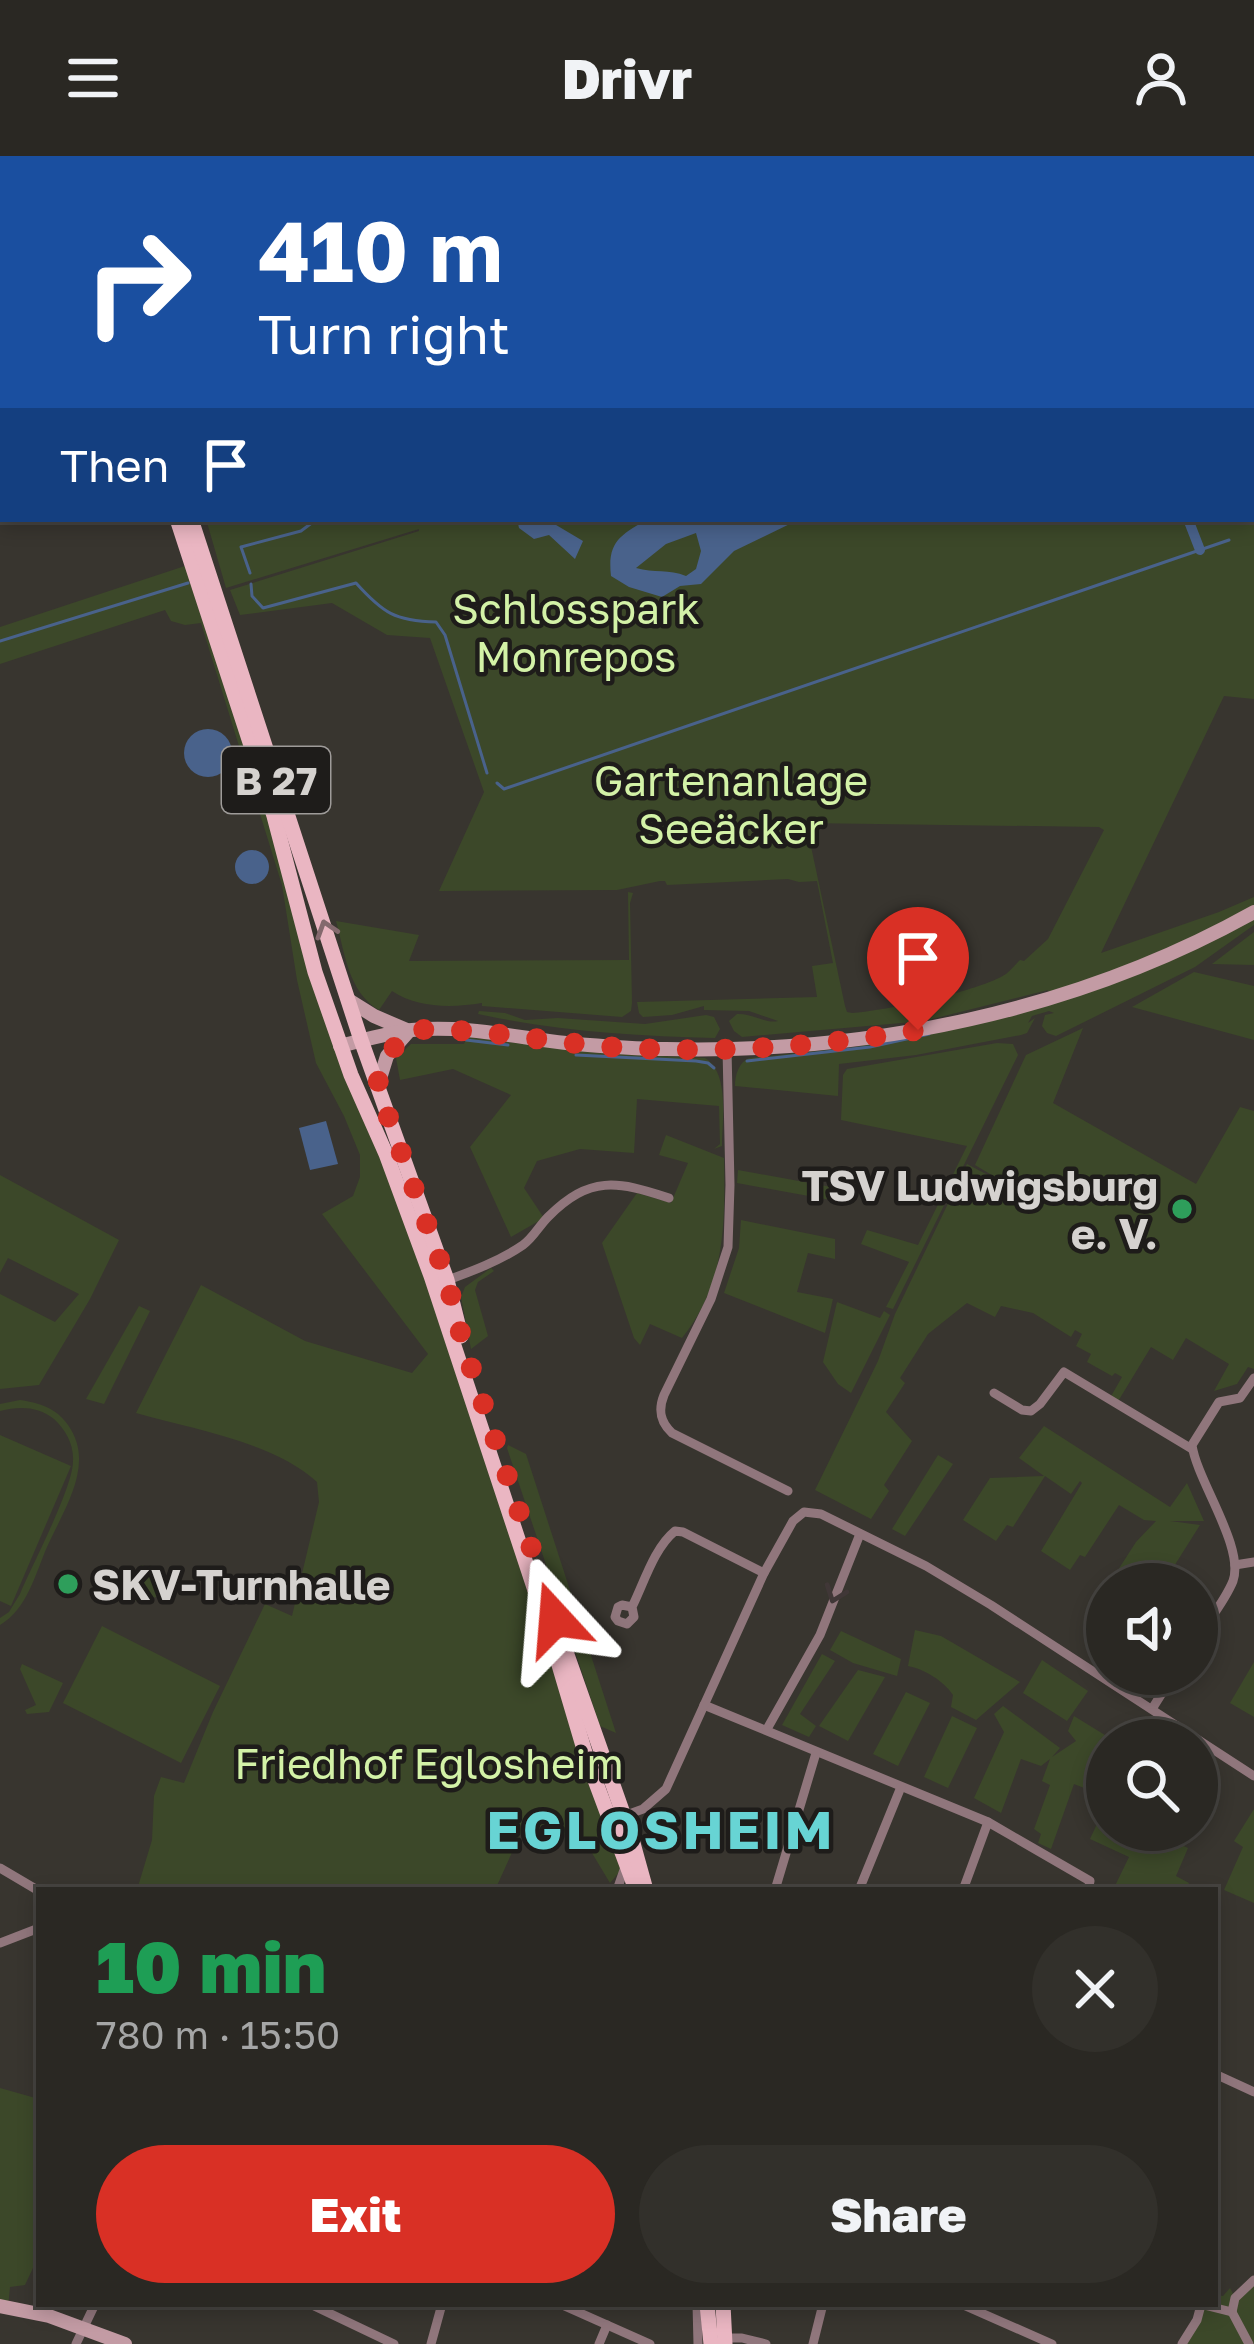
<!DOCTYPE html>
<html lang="en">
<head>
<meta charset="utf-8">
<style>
	:root { --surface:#2a2823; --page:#32302b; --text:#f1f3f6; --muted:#a5a6a6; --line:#464441; --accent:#d93025 }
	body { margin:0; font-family:"Golos Text",sans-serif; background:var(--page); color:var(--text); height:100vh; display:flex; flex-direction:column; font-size:45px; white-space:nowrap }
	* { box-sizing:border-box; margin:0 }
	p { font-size:39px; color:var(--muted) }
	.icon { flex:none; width:66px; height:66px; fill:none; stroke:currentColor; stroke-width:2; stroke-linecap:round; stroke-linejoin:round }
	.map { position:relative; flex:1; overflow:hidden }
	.panel { position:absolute; left:36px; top:1731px; width:1182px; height:420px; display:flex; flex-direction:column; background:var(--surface); border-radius:0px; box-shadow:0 6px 18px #0003,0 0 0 3px var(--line) }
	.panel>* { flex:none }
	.banner { position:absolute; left:0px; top:0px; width:1254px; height:366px; box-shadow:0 6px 18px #0003,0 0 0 3px var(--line); background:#1a4fa0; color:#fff; overflow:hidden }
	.tools { position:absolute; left:1086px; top:1407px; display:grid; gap:24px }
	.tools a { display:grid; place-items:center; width:132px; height:132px; border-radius:50%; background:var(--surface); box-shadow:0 6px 18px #0003,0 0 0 3px var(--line); font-size:60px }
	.pin { position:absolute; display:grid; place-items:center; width:102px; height:102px; color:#fff; margin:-123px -51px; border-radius:50% 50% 50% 0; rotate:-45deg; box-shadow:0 0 12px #0007 }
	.pin .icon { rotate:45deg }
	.me { position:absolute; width:132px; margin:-66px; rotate:341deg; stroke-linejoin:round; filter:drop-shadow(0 0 9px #0008) }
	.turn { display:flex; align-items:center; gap:42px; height:252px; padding:0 60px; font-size:54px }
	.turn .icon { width:156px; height:156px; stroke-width:2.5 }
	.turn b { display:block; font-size:84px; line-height:102px }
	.then { display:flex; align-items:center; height:114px; padding:0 60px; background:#0003; gap:24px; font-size:45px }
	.round { display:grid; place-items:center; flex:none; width:126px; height:126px; border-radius:63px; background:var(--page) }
	.summary { display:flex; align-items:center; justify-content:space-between; height:204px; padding:0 60px }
	h1 { font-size:72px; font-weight:800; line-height:90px; color:#1e9e55 }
	.button { display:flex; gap:24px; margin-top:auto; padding:24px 60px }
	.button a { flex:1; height:138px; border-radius:72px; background:var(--accent); color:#fff; font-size:48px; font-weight:800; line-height:138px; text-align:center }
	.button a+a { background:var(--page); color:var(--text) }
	header { display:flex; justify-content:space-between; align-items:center; height:156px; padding:0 60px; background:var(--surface); font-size:54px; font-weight:800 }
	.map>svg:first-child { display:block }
	.green { fill:#3c4829; fill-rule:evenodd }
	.water { fill:#49628b; fill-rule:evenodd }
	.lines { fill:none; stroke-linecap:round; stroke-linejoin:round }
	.stream { stroke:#49628b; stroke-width:3 }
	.canal { stroke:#49628b; stroke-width:10 }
	.minor { stroke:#90767c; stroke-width:9 }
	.secondary { stroke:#c39ba4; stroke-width:14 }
	.primary { stroke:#eab6c2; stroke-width:15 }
	.oneway { stroke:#84696e }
	.oneway2 { stroke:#403737 }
	.route { stroke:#d93025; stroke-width:21; stroke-dasharray:0 37.8 }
	.leisure-dot { fill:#2e9e5b; stroke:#1e1c1a; stroke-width:4.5 }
	.labels { text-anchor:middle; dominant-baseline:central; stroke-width:9; stroke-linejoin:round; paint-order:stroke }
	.shield { fill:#1e1c1a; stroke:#9e9b99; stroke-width:3 }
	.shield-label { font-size:39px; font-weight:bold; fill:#d5d2cf }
	.park-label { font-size:42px; fill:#d3f2a7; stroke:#1e1c1a }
	.poi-label { font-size:42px; font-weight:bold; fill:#d5d2cf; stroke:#1e1c1a; text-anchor:end }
	.district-label { font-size:54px; font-weight:bold; letter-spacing:3px; fill:#67d4d4; stroke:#1e1c1a }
</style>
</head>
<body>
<header><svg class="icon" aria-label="menu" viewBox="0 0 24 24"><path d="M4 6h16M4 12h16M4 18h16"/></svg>Drivr<svg class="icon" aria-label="person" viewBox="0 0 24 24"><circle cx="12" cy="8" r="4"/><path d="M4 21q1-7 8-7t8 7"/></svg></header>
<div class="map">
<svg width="1254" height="2188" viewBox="0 0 1254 2188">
	<rect width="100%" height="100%" fill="#38352f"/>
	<!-- green -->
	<g class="green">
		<path d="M 132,0 L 1254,0 L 1254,543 L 1224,540 L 1101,797 L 1219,756 L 1254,741 L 1254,756 L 1050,841 L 1048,834 L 924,865 L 742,881 L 734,875 L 729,865 L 737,858 C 751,857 766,868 778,865 L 749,855 L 704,854 L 704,850 L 672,859 L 643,861 L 639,857 L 637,846 L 817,841 L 812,810 L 833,807 L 817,725 L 799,726 L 788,723 L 667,729 L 665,725 L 660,725 L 617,734 L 439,735 L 484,636 L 430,482 L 387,479 L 332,447 L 240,459 L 230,434 L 419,375 L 419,373 L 226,432 L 206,363 L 1251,363 L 1251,3 L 137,3 ZM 806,667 L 1099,671 L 1104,674 L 1048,783 L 1024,805 L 1020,804 C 1015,809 1011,814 1006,818 C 981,835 884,855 852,857 L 847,856 L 845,850 Z"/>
		<path d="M 3,93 L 3,313 L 0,314 L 0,95 Z"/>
		<path d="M 191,408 L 293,733 L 386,998 L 626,1708 L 610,1727 L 583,1682 L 524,1670 L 495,1734 L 137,1734 L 152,1684 L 154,1640 L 161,1621 L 184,1627 L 213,1556 L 265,1448 L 292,1460 L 319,1346 L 317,1326 C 274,1286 192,1273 136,1257 L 201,1129 L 305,1185 L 412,1217 L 428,1198 L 322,1058 L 353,1040 L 360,1021 L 360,999 L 344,960 L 316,907 L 297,824 L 282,729 L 201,467 L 185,469 L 171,465 L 165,454 L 0,508 L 0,471 Z"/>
		<path d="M 628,736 L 633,737 L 630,747 L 632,847 L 631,855 L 622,861 L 482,850 L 482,847 C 451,852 417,852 392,835 L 379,854 C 348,836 345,797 336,765 L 419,779 L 409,805 L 629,804 Z"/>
		<path d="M 1254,763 L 1254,769 L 1195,811 L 1056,880 L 1047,877 L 1042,870 L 1045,859 L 1054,857 L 1049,855 L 1032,860 L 1028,867 L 1035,862 L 1027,877 L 1021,879 L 916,899 L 839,908 L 838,940 L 735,930 C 735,919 739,906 749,902 L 855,891 L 1003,857 Z"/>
		<path d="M 1254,776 L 1254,809 L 1212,808 Z"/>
		<path d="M 1194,816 L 1254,830 L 1254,884 L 1132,851 Z"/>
		<path d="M 479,855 L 505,857 L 525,864 L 558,862 L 645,868 L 706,859 L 714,861 L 720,873 L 715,882 C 635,880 556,875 478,858 Z"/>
		<path d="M 1083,872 L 1053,947 L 1196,1028 L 1240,951 L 1254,955 L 1254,1213 L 1248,1211 L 1237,1228 L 1214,1235 L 1229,1208 L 1186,1182 L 1173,1204 L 1151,1191 L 1117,1247 L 1110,1242 L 1122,1221 L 1115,1217 L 1112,1220 L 1087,1206 L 1091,1198 L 1076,1190 L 1082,1178 L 1075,1174 L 1071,1181 L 1033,1157 L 1001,1150 L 995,1161 L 967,1147 L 928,1178 L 900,1222 L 905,1227 L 886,1256 L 912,1285 L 884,1329 L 889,1335 L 871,1363 L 815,1334 L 878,1205 L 895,1158 L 967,1008 L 1020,1036 L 975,1009 L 1026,899 Z"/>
		<path d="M 467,881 L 600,897 L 705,902 C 730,917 722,964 722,990 L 714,993 L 720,988 L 719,950 L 637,943 L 634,997 L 580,993 L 537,1005 L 524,1032 L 544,1062 L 511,1081 L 470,991 L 511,939 L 453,913 L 400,924 L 396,902 L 411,888 L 464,888 Z"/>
		<path d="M 997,887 L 1013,888 L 1018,899 L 893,1153 L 886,1151 L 909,1106 L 861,1088 L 867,1074 L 918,1089 L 967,990 L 841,964 L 843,919 L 847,913 Z"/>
		<path d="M 666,979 L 724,1002 C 725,1068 726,1127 682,1182 L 650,1168 L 640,1189 L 634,1182 L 602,1087 L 637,1037 L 671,1047 L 688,1007 L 659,999 Z"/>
		<path d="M 738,1014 L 837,1032 L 836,1045 L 737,1027 Z"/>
		<path d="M 0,1019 L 119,1084 L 90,1143 L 39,1229 L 0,1233 L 0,1138 L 55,1166 L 79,1138 L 8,1102 L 0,1117 Z"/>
		<path d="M 741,1064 L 835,1083 L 835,1103 L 808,1097 L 797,1136 L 833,1143 L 825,1177 L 724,1137 L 739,1092 Z"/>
		<path d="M 491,1112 L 494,1115 L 478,1126 L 475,1134 L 488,1180 L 471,1193 L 461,1141 L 465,1131 Z"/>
		<path d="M 837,1146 L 880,1162 L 884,1155 L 890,1159 L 851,1237 L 838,1228 L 823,1206 Z"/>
		<path d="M 139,1150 L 150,1155 L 104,1248 L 86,1243 Z"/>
		<path d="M 20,1244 C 40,1247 56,1252 68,1269 C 96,1308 64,1353 47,1391 C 35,1419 27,1453 0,1469 L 0,1462 L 9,1456 L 20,1438 C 32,1409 73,1332 73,1305 C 74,1289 66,1274 54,1263 C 38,1250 19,1250 0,1255 L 0,1248 Z"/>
		<path d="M 1044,1270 L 1170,1351 L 1187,1327 L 1204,1365 L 1170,1365 L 1200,1369 L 1171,1415 L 1165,1412 L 1155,1428 L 1109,1428 L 1136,1386 L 1156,1365 L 1144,1364 L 1119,1349 L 1085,1401 L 1080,1399 L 1070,1414 L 1041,1395 L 1082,1327 L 1080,1325 L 1071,1338 L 1045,1320 L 1013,1371 L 1007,1369 L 996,1385 L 963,1364 L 990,1322 L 1044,1320 L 1019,1302 Z"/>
		<path d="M 0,1279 L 71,1310 L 11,1450 L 0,1445 Z"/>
		<path d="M 508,1289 L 526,1298 L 616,1577 L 600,1570 L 507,1292 Z"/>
		<path d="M 938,1299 L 953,1308 L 905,1380 L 892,1373 Z"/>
		<path d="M 142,1409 L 172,1422 L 157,1441 L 126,1446 Z"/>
		<path d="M 102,1470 L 220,1530 L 181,1607 L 63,1547 Z"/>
		<path d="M 915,1474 L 941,1480 L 1020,1526 L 976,1564 L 951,1551 L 953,1539 C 944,1525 924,1513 908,1510 Z"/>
		<path d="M 841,1475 L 901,1503 L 897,1520 L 853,1507 L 830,1494 Z"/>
		<path d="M 822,1498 L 835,1505 L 800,1558 L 816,1570 L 809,1581 L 782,1569 Z"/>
		<path d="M 1042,1504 L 1088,1535 L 1067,1565 L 1023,1537 Z"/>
		<path d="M 1254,1506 L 1254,1561 L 1230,1547 Z"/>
		<path d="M 22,1508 L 63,1527 L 49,1556 L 27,1558 L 25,1554 L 36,1549 L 20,1513 Z"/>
		<path d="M 858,1514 L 885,1521 L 848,1585 L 819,1570 Z"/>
		<path d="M 906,1536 L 930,1547 L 898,1610 L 873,1598 Z"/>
		<path d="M 1003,1550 L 1060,1592 L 1052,1601 L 1076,1585 L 1068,1575 L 1074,1560 L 1113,1584 L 1107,1584 L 1107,1641 L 1074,1628 L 1051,1693 L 1038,1687 L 1041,1678 L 1034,1673 L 1050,1629 L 1042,1625 L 1050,1603 L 1041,1610 L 1021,1603 L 1001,1657 L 974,1642 L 1004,1576 L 994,1558 Z"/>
		<path d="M 952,1560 L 977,1572 L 948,1632 L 924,1621 Z"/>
		<path d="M 1254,1653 L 1254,1747 L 1224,1734 L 1243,1691 L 1234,1685 Z"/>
		<path d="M 1103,1655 L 1107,1657 L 1107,1674 L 1146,1674 L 1188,1692 L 1176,1720 L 1189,1727 L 1186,1734 L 1113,1734 L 1129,1701 L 1090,1683 Z"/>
		<path d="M 0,1932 L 39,1943 L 39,2099 L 25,2129 L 10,2131 L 8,2151 L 0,2149 Z"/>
		<path d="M 1254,2124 L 1254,2188 L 1182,2188 L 1201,2150 L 1215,2148 L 1215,2139 L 1223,2140 L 1230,2132 L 1234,2140 Z"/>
	</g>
	<!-- water -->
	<g class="water">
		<path d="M 517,363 L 546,363 L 583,385 L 575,403 L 549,379 L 534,383 L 519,372 Z"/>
		<path d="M 648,363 L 800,363 L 734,395 L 701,428 L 680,430 L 662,441 L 629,431 L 611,420 C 607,385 621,379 648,363 ZM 696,377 L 701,395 L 696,413 L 686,420 C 669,413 654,417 636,412 L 666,388 Z"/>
		<circle cx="208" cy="597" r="24"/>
		<circle cx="252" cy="711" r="17"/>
		<path d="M 326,965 L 338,1008 L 310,1014 L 299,972 Z"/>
	</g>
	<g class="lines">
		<!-- stream -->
		<g class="stream">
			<path d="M 673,3 L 682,0"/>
			<path d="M 250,417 L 241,391 L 301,375 L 317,363"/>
			<path d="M 251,428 L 252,440 L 263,452 L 356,427 C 383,457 395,465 436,466 L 445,479 L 487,617"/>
			<path d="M 0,485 L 188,427"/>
			<path d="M 497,627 L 504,633 L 1229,384"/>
			<path d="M 466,884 L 508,889"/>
			<path d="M 576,899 L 696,905 L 708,907 L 714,912"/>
			<path d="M 747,905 L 870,891 L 929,878"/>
		</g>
		<!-- canal -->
		<path class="canal" d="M 1188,363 L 1200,394"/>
		<!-- minor -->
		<g class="minor">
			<path d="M 727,893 L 730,1029 L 728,1091 L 711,1143 L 664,1239 C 658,1254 660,1266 672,1277 L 788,1335"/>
			<path d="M 445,1125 C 470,1116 500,1105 523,1089 C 533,1082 539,1070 548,1061 C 590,1019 617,1025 669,1042"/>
			<path d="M 994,1237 L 1022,1254 L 1031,1255 L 1040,1248 L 1064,1216 L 1192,1293"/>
			<path d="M 1235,1409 L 1254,1406"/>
			<path d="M 632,1451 L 622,1449 L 618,1451 L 615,1461 L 618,1465 L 627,1468 L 634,1461 L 632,1451 C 644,1427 654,1392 675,1375 L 683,1376 L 764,1417"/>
			<path d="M 1197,1483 C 1208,1465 1225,1445 1233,1425 C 1245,1391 1197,1325 1192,1289 L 1219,1246 L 1240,1242 L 1254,1222"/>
			<path d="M 704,1549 L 988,1666 L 1090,1725 L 1088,1734"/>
			<path d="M 1152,1553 L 1174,1518"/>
			<path d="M 767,1573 L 820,1479 L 860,1378"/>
			<path d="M 621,1661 L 643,1653 L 666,1633 L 764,1417 L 793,1365 L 804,1356 L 821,1358 L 926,1410 L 991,1449 L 1254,1620"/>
			<path d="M 0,1712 L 39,1735"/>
			<path d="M 617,1734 L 625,1711"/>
			<path d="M 775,1734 L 816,1597"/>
			<path d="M 859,1734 L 901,1631"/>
			<path d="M 963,1734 L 988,1666"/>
			<path d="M 0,1787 L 39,1772"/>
			<path d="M 1215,1918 L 1254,1936"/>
			<path d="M 310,2148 L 394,2188"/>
			<path d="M 560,2148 L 650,2188"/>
			<path d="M 697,2148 L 698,2188"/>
			<path d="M 961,2148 L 1052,2188"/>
			<path d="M 1200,2148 L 1232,2156"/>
			<path d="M 1232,2156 L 1235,2142 L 1254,2124"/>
			<path d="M 1232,2156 L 1249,2188"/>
			<path d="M 725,2182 L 742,2182 L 766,2188"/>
			<path d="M 76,2188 L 95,2148"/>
			<path d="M 431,2188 L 442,2148"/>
			<path d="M 599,2188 L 607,2169"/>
			<path d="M 813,2188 L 823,2148"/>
			<path d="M 1182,2188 L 1197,2164 L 1201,2149"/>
		</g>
		<!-- secondary -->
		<g class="secondary">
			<path d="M 350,845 L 374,860 L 409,875"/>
			<path d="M 340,890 C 364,884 387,877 412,874 C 464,869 514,881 566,887 C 599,890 632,893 666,893 C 868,898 1077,855 1254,756"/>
			<path d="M 378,929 L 387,900 L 409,875"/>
			<path d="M 0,2150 L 49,2160 L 125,2188"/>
		</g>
		<!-- primary -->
		<g class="primary">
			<path d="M 81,0 L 82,3"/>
			<path d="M 101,0 L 101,3"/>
			<path d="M 177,363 L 274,660 L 315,816 L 351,919 L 386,998 L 431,1120 L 554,1492 L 586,1600 L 636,1734"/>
			<path d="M 191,363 L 361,884 L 447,1124 L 461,1180"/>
			<path d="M 559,1476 L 631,1680 L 646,1734"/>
			<path d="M 707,2148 L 711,2188"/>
			<path d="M 723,2148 L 725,2188"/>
		</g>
	</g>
	<!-- one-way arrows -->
	<defs><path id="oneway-chevron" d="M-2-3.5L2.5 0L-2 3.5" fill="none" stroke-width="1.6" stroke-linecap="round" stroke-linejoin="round" transform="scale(3)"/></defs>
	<use class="oneway" href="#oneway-chevron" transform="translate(326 773) rotate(-108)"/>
	<use class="oneway2" href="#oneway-chevron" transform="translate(835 1438) rotate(110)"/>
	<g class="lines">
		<!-- route -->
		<path class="route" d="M 555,1463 L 464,1190 L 447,1124 L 377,929 L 387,900 L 409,874 C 477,871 544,886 612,891 C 715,898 816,891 918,874"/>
	</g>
	<!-- markers -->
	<g class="leisure-dot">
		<circle cx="1182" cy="1053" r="12"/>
		<circle cx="68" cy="1428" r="12"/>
	</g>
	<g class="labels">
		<!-- shield labels -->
		<rect class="shield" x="222" y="591" width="108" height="66" rx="9"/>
		<g class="shield-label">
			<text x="276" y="624">B 27</text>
		</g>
		<!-- park labels -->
		<g class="park-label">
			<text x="576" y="452">Schlosspark<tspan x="576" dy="48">Monrepos</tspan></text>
			<text x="731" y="624">Gartenanlage<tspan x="731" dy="48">Seeäcker</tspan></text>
			<text x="429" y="1607">Friedhof Eglosheim</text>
		</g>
		<!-- poi labels -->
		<g class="poi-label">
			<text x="1158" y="1029">TSV Ludwigsburg<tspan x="1158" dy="48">e. V.</tspan></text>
			<text x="92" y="1428" text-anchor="start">SKV-Turnhalle</text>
		</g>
		<!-- district labels -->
		<g class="district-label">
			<text x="661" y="1672">EGLOSHEIM</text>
		</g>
	</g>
</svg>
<div class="tools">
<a><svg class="icon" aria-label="sound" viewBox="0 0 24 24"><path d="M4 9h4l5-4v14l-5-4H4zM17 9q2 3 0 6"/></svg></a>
<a><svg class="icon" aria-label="search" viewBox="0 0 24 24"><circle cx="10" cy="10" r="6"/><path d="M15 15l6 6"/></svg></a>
</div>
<div class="pin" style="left:918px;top:874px;background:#d93025"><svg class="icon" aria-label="arrive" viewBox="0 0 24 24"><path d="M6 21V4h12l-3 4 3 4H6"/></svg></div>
<svg class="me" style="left:555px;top:1463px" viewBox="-20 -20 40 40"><path d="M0-17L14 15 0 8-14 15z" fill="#d93025" stroke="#fff" stroke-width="4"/></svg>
<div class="banner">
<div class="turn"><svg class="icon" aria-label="right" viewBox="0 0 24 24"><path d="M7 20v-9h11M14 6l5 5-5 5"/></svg><div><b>410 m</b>Turn right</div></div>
<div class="then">Then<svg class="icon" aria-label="arrive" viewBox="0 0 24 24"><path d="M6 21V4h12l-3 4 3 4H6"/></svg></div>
</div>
<section class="panel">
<div class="summary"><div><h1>10 min</h1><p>780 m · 15:50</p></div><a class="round"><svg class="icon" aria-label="close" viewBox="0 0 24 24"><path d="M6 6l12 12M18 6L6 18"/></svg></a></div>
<div class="button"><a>Exit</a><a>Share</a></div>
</section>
</div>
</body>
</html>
